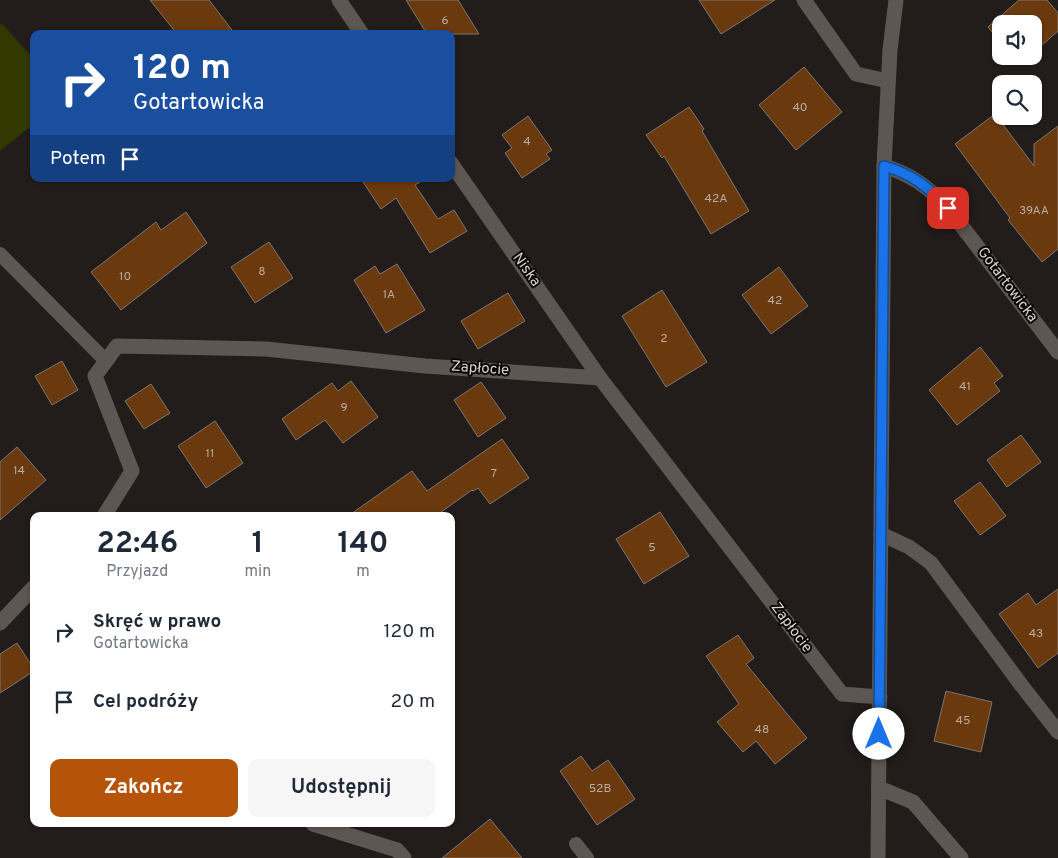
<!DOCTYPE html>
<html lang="pl">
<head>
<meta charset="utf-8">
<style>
	:root { --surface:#fff; --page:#f6f6f7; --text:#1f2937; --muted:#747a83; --accent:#b45309 }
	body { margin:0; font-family:Overpass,sans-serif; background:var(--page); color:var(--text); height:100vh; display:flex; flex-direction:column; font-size:19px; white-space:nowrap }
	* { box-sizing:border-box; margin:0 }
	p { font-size:16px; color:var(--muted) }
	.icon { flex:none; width:28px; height:28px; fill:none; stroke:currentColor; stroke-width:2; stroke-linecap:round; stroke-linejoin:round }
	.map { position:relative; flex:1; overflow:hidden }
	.sheet { position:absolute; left:30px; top:512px; width:425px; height:315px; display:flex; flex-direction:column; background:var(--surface); border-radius:10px; box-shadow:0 1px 4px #0004 }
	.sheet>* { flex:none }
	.banner { position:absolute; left:30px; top:30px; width:425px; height:152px; border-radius:10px; box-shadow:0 1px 4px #0004; background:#1a4fa0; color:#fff; overflow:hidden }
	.buttons { position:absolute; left:992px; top:15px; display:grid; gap:10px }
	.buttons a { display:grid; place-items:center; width:50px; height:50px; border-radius:10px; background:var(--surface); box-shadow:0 1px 4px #0004; font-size:25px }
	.pin { position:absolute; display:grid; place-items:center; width:42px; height:42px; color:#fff; margin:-21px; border-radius:10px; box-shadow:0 2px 8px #0006 }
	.me { position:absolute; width:55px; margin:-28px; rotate:0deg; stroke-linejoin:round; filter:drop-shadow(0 0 4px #0008) }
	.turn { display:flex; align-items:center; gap:18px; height:105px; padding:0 20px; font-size:22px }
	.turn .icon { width:65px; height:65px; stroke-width:2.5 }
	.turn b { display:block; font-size:35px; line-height:42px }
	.then { display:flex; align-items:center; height:48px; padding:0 20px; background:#0003; gap:10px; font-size:19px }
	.eta { display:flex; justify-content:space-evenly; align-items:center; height:85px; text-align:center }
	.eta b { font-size:30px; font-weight:700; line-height:35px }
	.cta { display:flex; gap:10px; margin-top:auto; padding:10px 20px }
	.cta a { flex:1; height:58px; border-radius:10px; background:var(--accent); color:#fff; font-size:20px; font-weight:700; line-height:58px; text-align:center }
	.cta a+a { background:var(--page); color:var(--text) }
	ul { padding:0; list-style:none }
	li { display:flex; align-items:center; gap:15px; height:70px; padding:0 20px }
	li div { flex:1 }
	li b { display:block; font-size:19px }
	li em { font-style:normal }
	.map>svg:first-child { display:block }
	.green { fill:#313800 }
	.building { fill:#6a390e; stroke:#7c7672 }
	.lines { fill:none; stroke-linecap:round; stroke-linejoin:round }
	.lane { stroke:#5d5753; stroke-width:14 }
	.street { stroke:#5d5753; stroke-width:15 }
	.secondary { stroke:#5d5753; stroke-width:15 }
	.route-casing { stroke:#114b97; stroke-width:12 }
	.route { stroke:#1a73e8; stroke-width:9 }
	.labels { text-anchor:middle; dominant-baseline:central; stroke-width:4; stroke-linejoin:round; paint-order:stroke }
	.number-label { font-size:12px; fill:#baaca0 }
	.street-label { font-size:15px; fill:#d5d2d0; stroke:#0a0807 }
</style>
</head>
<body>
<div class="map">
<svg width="1058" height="858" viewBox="0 0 1058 858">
	<rect width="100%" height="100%" fill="#221d1a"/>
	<!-- green -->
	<path class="green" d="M 0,24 L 3,25 L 34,59 L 34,124 L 0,151 Z"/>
	<!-- building -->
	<g class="building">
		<path d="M 150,0 L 209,0 L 235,34 L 177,34 Z"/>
		<path d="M 406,0 L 458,0 L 479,34 L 427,34 Z"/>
		<path d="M 699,0 L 775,0 L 721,34 Z"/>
		<path d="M 1019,0 L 1047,0 L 1058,13 L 1058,31 L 1034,52 L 1034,24 L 1001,24 L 1001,43 L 988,27 Z"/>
		<path d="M 1012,56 L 1029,56 L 1019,64 Z"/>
		<path d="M 804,67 L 842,112 L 796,150 L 759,105 Z"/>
		<path d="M 689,107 L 704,129 L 702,131 L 749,211 L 711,234 L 664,156 L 662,158 L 646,135 Z"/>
		<path d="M 995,114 L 1034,166 L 1034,144 L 1058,126 L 1058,249 L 1042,262 L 1008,220 L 1010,218 L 955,144 Z"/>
		<path d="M 528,116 L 552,150 L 546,154 L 550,159 L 522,178 L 505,153 L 512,148 L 502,135 Z"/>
		<path d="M 361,179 L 425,179 L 415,185 L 438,219 L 454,210 L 467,231 L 430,253 L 396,198 L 381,209 Z"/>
		<path d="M 186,212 L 207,243 L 121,310 L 91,272 L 156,222 L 161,230 Z"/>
		<path d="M 269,242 L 293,278 L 255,303 L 231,267 Z"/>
		<path d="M 397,264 L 425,310 L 386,333 L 354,280 L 375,266 L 380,274 Z"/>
		<path d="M 779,267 L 808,306 L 771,334 L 742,295 Z"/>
		<path d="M 662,290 L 707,362 L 666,387 L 622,316 Z"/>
		<path d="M 508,293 L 525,321 L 478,349 L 461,321 Z"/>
		<path d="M 980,347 L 1003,376 L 994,383 L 1000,391 L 957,425 L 929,390 Z"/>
		<path d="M 62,361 L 78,390 L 52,405 L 35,376 Z"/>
		<path d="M 351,381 L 378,417 L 343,443 L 325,420 L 296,440 L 282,419 L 332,383 L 338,391 Z"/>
		<path d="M 481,382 L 506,418 L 478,437 L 454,400 Z"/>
		<path d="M 151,384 L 170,413 L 144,429 L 125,401 Z"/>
		<path d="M 215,421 L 243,463 L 206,488 L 178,446 Z"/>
		<path d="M 1021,435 L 1041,462 L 1007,487 L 987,460 Z"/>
		<path d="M 502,439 L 529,478 L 490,504 L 478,488 L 473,491 L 472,490 L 441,512 L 445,516 L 348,516 L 412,471 L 427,491 Z"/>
		<path d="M 17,447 L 46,480 L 0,520 L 0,462 Z"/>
		<path d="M 980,482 L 1006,516 L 980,535 L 954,501 Z"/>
		<path d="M 660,512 L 689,556 L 644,584 L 616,539 Z"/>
		<path d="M 1058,589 L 1058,653 L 1038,668 L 999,614 L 1028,593 L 1036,605 Z"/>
		<path d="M 738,635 L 754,658 L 746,664 L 807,738 L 775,764 L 756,741 L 743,752 L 717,722 L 739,704 L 706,656 Z"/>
		<path d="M 17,643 L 34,669 L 34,671 L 0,693 L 0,654 Z"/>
		<path d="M 946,691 L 992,702 L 981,752 L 934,741 Z"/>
		<path d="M 581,756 L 592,771 L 608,760 L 635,799 L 597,825 L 560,771 Z"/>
		<path d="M 490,819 L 522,858 L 442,858 Z"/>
	</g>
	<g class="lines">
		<!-- lane -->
		<g class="lane">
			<path d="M 0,254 L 106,361"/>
			<path d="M 576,844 L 587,858"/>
		</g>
		<!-- street -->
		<g class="street">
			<path d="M 339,0 L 362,34"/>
			<path d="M 804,0 L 856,74 L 888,81"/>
			<path d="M 451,163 L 600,378 L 842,694 L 880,697"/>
			<path d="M 884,166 C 912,175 927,186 948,208 L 1058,352"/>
			<path d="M 104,516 L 132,471 L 95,376 L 117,346 L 266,349 L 425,366 L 600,378"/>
			<path d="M 881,534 L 909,547 L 931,563 L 1022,686 L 1058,732"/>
			<path d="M 0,623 L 34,587"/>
			<path d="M 879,788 L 913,802 L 961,858"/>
			<path d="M 313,824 L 397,850 L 404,858"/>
		</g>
		<!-- secondary -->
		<path class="secondary" d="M 878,858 L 884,166 L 890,50 L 896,0"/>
	</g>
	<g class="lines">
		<!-- route casing -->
		<g class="route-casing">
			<path id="route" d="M 879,734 L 884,166 C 912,174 927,186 948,208"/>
		</g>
		<!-- route -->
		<use href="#route" class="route"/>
	</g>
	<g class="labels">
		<!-- number labels -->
		<g class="number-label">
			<text x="445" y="21">6</text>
			<text x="800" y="108">40</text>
			<text x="527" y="142">4</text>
			<text x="716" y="199">42A</text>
			<text x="1034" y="211">39AA</text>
			<text x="262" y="272">8</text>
			<text x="125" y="277">10</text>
			<text x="389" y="295">1A</text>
			<text x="775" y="301">42</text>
			<text x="664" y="339">2</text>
			<text x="965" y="387">41</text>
			<text x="344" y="408">9</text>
			<text x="210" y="454">11</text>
			<text x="19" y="471">14</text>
			<text x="494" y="474">7</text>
			<text x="652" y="548">5</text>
			<text x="1036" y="634">43</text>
			<text x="963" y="721">45</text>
			<text x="762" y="730">48</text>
			<text x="600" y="789">52B</text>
		</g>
		<!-- street labels -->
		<g class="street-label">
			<text transform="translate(526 270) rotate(55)">Niska</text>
			<text transform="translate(1007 285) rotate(53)">Gotartowicka</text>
			<text transform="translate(480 369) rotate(4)">Zapłocie</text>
			<text transform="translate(791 628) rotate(53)">Zapłocie</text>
		</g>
	</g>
</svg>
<div class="buttons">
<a><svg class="icon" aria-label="sound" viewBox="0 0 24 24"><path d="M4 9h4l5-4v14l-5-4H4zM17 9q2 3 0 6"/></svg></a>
<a><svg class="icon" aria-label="search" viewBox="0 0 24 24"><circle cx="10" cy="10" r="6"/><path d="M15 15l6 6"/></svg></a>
</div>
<div class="pin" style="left:948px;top:208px;background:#d93025"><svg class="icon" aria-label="arrive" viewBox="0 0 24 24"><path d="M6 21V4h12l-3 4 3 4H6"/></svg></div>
<svg class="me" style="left:879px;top:734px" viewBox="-20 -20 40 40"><circle r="19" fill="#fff"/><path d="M0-13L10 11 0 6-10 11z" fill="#1a73e8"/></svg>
<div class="banner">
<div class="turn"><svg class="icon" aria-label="right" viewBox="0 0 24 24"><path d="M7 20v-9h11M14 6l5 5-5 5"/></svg><div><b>120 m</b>Gotartowicka</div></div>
<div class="then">Potem<svg class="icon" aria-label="arrive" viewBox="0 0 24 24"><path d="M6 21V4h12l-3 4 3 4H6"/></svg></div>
</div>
<section class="sheet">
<div class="eta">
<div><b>22:46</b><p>Przyjazd</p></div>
<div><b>1</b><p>min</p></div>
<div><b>140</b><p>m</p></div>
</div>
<ul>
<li><svg class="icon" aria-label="right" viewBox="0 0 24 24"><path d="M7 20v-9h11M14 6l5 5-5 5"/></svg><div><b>Skręć w prawo</b><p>Gotartowicka</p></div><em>120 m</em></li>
<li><svg class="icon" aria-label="arrive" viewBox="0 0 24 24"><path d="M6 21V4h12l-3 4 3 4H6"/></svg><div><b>Cel podróży</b></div><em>20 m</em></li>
</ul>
<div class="cta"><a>Zakończ</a><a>Udostępnij</a></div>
</section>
</div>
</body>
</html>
